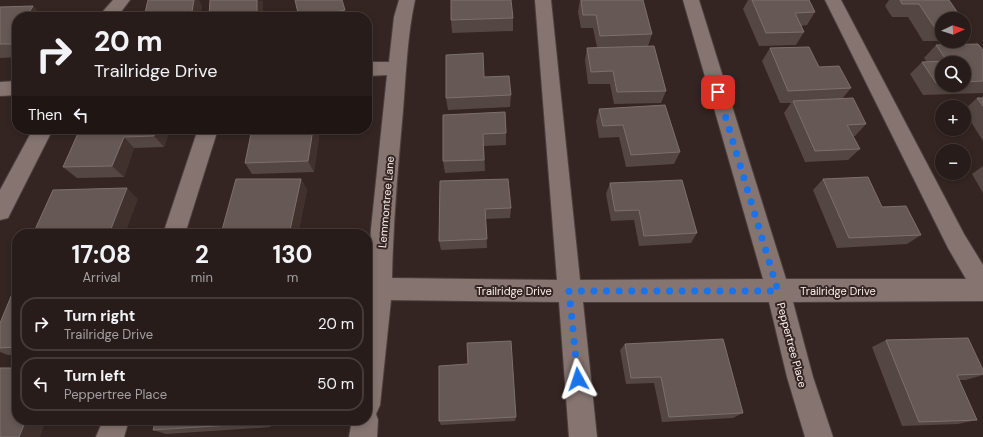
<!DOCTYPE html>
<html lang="en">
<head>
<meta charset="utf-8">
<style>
	:root { --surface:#271c1a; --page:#2f2523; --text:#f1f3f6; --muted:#a4a1a2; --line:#433a39 }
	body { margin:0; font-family:"DM Sans",sans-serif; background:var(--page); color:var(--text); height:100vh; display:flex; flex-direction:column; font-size:15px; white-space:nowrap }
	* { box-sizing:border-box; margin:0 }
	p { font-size:13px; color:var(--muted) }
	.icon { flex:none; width:22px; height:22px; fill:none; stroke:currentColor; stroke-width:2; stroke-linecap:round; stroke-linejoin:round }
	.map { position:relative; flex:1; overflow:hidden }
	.sheet { position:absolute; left:12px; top:229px; width:360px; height:196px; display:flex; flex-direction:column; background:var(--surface); border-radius:16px; box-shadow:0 2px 6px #0003,0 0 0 1px var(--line) }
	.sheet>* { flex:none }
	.banner { position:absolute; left:12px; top:12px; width:360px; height:122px; border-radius:16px; box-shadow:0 2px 6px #0003,0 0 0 1px var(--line); background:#271c1a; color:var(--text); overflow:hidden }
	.needle { width:26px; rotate:87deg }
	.controls { position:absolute; left:935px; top:12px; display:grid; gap:8px }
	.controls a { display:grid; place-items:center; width:36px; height:36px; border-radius:50%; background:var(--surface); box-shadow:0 2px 6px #0003,0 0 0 1px var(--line); font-size:20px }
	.pin { position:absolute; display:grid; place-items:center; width:34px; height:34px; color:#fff; margin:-17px; border-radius:8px; box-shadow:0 2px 6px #0006 }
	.me { position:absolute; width:44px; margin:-22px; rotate:355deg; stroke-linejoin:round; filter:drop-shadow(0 0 3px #0008) }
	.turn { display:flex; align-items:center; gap:14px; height:84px; padding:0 16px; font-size:18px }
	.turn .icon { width:52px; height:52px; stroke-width:2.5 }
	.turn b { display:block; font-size:28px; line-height:34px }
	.then { display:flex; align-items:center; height:38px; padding:0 16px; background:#0003; gap:8px; font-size:15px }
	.eta { display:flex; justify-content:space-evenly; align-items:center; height:68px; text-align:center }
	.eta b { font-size:24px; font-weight:700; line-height:28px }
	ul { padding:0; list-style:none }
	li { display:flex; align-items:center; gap:12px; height:54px; margin:0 8px 6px; padding:0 8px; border:2px solid var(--line); border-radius:16px }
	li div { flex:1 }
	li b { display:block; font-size:15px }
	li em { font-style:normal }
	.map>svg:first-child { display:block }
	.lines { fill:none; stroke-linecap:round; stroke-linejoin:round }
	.minor-casing { stroke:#4c403d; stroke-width:2 }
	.minor { fill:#857470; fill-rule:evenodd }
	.wall { fill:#544642; fill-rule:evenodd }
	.shaded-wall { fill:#40312d }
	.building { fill:#665854; stroke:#7d706c }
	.route { stroke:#1a73e8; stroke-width:7; stroke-dasharray:0 12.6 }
	.labels { text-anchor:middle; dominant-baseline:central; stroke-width:4; stroke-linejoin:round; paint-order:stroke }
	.street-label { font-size:11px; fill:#faf0ee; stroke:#342522 }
</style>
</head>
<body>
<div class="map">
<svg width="983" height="437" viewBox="0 0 983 437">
	<rect width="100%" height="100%" fill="#342522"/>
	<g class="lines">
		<!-- minor casing -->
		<g class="minor-casing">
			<g id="minor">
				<path d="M 113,0 L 130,0 L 117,17 L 98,17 Z"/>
				<path d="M 399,0 L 415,0 C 407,37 406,74 403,111 C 398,167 393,222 392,278 L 557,280 L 535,0 L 551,0 L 580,280 L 763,279 L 683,0 L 699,0 L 786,279 L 966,279 L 948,248 L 825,0 L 841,0 L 964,234 L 983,265 L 983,301 L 793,302 L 813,377 L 833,437 L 805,437 L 787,377 L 769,302 L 583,302 L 597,437 L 569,437 L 559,302 L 391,300 L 380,405 L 376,414 L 378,420 L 377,437 L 349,437 L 352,420 L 367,420 L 367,298 L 371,229 L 387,75 L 367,76 L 367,62 L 389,62 L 394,17 Z"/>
				<path d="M 17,81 L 17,95 L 0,96 L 0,82 Z"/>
				<path d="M 33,129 L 53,129 L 8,218 L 0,220 L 0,190 Z"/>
				<path d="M 198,129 L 218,129 L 185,234 L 163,234 Z"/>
				<path d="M 103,420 L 129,420 L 124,437 L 96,437 Z"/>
			</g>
		</g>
		<!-- minor -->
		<use href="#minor" class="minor"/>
	</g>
	<!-- wall -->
	<g class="wall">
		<path d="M 580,0 L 652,34 L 648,46 L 666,91 L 661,103 L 614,104 L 610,84 L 588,84 L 585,60 L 587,48 L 597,47 L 593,28 L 581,28 L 578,12 Z"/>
		<path d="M 742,0 L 809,0 L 815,12 L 807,25 L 801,26 L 804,32 L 796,45 L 759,46 L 743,9 L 748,0 Z"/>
		<path d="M 889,0 L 949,0 L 942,19 L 942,41 L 923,41 L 908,17 L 892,17 L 885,6 Z"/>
		<path d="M 33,6 L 43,17 L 17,17 L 17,57 L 0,58 L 0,7 Z"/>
		<path d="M 513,18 L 513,31 L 452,33 L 451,20 Z"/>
		<path d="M 964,21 L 968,27 L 964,32 Z"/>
		<path d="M 936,45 L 983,50 L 983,93 L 923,95 L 910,74 L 922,62 L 927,62 L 924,58 ZM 942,63 L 964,63 L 964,85 L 942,85 Z"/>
		<path d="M 770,48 L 819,67 L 851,88 L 842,99 L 866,124 L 855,136 L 853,136 L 860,149 L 848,160 L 805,162 L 784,113 L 791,103 L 780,103 L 762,61 Z"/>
		<path d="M 484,77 L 511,95 L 510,107 L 448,110 L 446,98 Z"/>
		<path d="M 977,98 L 983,98 L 983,141 L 964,111 L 964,110 Z"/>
		<path d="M 599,109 L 680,152 L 674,164 L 626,167 L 619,137 L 599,138 L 596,121 Z"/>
		<path d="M 505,112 L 506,133 L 506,145 L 484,146 L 485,171 L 445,173 L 443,161 Z"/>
		<path d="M 80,129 L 170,129 L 164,147 L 134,148 L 124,177 L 77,178 L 63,167 Z"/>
		<path d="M 320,129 L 314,172 L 252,174 L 245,163 Z"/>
		<path d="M 983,166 L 983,193 L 972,174 Z"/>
		<path d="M 301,179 L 307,190 L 298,234 L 225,234 L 222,230 Z"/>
		<path d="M 823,179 L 882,207 L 921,235 L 907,244 L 837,248 L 813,190 Z"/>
		<path d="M 440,181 L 511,208 L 510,218 L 486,219 L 487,248 L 441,250 L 439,241 Z"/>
		<path d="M 610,183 L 697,233 L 691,243 L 639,246 L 634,220 L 611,221 L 606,194 Z"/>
		<path d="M 17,282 L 17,355 L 8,355 L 0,352 L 0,323 Z"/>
		<path d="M 886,340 L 983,370 L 983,375 L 966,380 L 959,380 L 977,420 L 958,424 L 902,426 L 872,347 Z"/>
		<path d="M 625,344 L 743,413 L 733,418 L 662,422 L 654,383 L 626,384 L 620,350 Z"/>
		<path d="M 468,364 L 516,417 L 515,421 L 441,425 L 439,421 Z"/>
		<path d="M 156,420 L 272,420 L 271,427 L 166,434 L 153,430 Z"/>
	</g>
	<!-- shaded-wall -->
	<g class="shaded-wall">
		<path d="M 194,0 L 199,0 L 202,6 L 201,17 L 191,17 Z"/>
		<path d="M 257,0 L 263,1 L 263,17 L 257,17 Z"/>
		<path d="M 342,0 L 347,17 L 309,17 Z"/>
		<path d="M 33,6 L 43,17 L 26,17 Z"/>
		<path d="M 17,33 L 17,50 L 11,44 Z"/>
		<path d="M 156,129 L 170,129 L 164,147 L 154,136 Z"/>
		<path d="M 313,129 L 320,129 L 314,172 L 308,161 Z"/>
		<path d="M 124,137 L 134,148 L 124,177 L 112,166 Z"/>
		<path d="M 301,179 L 307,190 L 298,234 L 293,234 L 290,230 Z"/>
		<path d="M 127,188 L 138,199 L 125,234 L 109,234 Z"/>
		<path d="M 26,420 L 46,420 L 40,437 L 19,437 Z"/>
		<path d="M 263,420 L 272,420 L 271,427 L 262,423 Z"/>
	</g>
	<!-- building -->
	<g class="building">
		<path d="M 148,0 L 194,0 L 191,17 L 144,17 Z"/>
		<path d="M 210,0 L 257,0 L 257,17 L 209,17 Z"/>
		<path d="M 295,0 L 342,0 L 345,10 L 309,17 L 299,17 Z"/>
		<path d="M 451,0 L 511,0 L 513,18 L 451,20 Z"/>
		<path d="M 581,0 L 643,0 L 652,34 L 600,36 L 596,15 L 583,15 Z"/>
		<path d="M 752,0 L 809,0 L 815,12 L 795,13 L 804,32 L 766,33 Z"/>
		<path d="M 900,0 L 949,0 L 962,19 L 942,19 L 942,28 L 935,28 L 919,4 L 902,4 Z"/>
		<path d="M 33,6 L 26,17 L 17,17 L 17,33 L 11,44 L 0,44 L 0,7 Z"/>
		<path d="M 964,21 L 968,27 L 964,27 Z"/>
		<path d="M 978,44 L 983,50 L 983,81 L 964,82 L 964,63 L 942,63 L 942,83 L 936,83 L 922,62 L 947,61 L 936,45 Z"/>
		<path d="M 654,46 L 666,91 L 617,92 L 613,71 L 591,72 L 587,48 Z"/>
		<path d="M 809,47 L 819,67 L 839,66 L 851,88 L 788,91 L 770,48 Z"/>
		<path d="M 483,53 L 484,77 L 509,76 L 511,95 L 446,98 L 446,55 Z"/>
		<path d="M 853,98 L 866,124 L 847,125 L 860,149 L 815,151 L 793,101 Z"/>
		<path d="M 977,98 L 983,98 L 983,106 Z"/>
		<path d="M 665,105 L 680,152 L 631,155 L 623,125 L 603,126 L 599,109 Z"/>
		<path d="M 505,112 L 506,133 L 483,134 L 484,160 L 443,161 L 443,115 Z"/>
		<path d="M 80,129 L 156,129 L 154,136 L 124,137 L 112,166 L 63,167 Z"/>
		<path d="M 252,129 L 313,129 L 308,161 L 245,163 Z"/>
		<path d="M 868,177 L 882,207 L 906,206 L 921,235 L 849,238 L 823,179 Z"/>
		<path d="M 236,179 L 301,179 L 290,230 L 222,230 Z"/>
		<path d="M 508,179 L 511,208 L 485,209 L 487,239 L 439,241 L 440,181 Z"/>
		<path d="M 682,180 L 697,233 L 644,236 L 639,210 L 615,211 L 610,183 Z"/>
		<path d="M 127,188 L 109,234 L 33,234 L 53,190 Z"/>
		<path d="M 17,282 L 17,347 L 0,348 L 0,323 Z"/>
		<path d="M 968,338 L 983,370 L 983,374 L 957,375 L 977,420 L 919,422 L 886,340 Z"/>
		<path d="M 723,339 L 743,413 L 669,417 L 661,377 L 631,378 L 625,344 Z"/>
		<path d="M 511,341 L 516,417 L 439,421 L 439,366 L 468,364 L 467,343 Z"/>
		<path d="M 0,368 L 17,368 L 17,420 L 26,420 L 19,437 L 0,437 Z"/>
		<path d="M 156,420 L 263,420 L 262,423 L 153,430 Z"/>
	</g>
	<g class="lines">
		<!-- route -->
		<path class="route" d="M 578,379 L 569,291 L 778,291 L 718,92"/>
	</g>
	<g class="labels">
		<!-- street labels -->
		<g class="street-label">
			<text transform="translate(386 202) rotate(-85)">Lemmontree Lane</text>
			<text x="514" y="291">Trailridge Drive</text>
			<text x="838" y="291">Trailridge Drive</text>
			<text transform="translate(792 345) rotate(75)">Peppertree Place</text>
		</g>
	</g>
</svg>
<div class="controls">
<a><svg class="needle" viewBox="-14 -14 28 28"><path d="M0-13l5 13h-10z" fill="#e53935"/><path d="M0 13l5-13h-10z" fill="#a4a1a2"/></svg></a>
<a><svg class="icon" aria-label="search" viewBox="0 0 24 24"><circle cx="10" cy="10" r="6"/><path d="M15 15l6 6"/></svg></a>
<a>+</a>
<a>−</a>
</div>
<div class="pin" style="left:718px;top:92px;background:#d93025"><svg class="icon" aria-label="arrive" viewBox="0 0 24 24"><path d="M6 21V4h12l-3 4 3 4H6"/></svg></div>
<svg class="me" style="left:578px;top:379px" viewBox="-20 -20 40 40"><path d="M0-17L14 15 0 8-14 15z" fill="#1a73e8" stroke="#fff" stroke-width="4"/></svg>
<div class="banner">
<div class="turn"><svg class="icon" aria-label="right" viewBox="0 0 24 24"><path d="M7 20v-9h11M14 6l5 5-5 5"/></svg><div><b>20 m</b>Trailridge Drive</div></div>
<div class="then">Then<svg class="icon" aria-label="left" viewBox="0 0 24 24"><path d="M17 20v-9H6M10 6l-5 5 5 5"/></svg></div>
</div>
<section class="sheet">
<div class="eta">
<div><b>17:08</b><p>Arrival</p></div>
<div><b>2</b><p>min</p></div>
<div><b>130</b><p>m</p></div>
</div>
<ul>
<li><svg class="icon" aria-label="right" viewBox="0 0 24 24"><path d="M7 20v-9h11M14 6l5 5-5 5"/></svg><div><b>Turn right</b><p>Trailridge Drive</p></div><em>20 m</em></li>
<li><svg class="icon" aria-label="left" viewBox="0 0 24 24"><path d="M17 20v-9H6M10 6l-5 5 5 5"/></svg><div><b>Turn left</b><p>Peppertree Place</p></div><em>50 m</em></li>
</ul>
</section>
</div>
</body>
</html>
